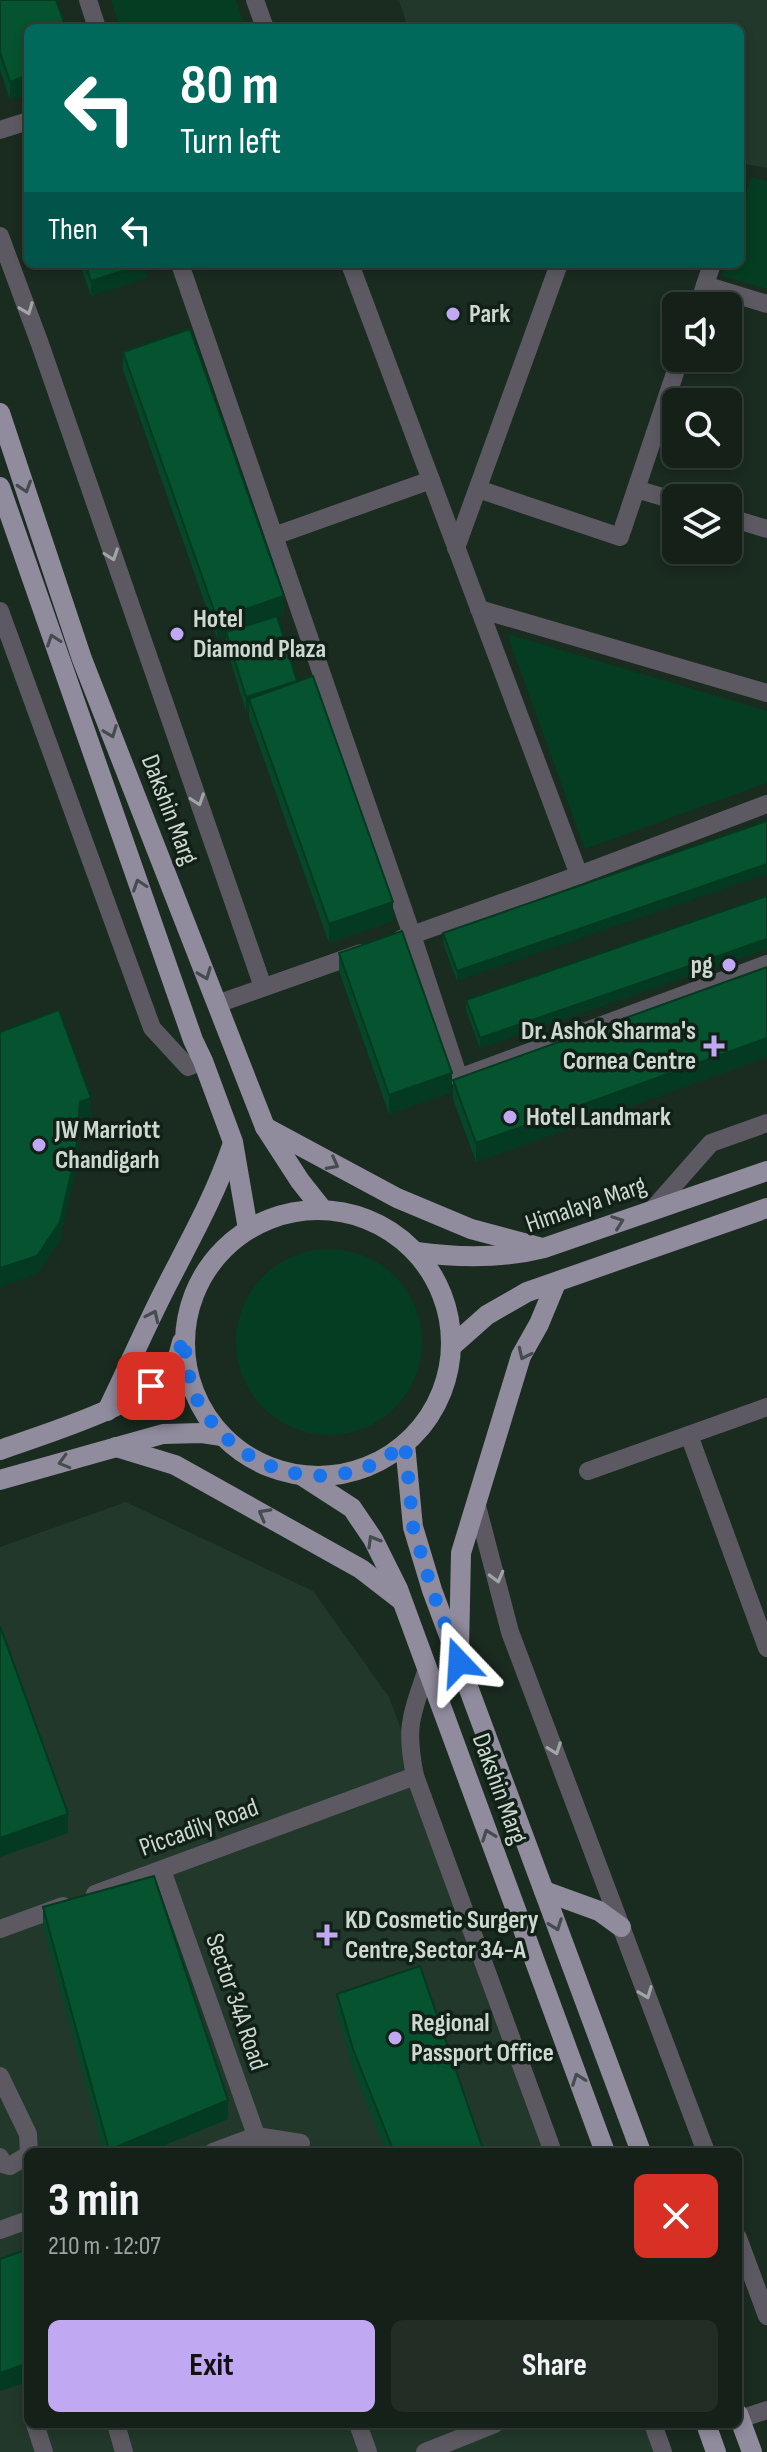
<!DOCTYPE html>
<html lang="en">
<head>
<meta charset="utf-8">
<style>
	:root { --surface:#142018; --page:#212d25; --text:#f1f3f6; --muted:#9da3a2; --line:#333e37; --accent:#c1a8f3 }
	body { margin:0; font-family:"Sofia Sans Condensed",sans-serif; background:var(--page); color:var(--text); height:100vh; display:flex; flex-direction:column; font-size:30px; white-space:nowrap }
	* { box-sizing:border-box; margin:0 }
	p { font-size:26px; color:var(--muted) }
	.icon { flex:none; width:44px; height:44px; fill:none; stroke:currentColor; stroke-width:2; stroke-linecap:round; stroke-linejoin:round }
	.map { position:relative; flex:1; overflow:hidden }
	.drawer { position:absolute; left:24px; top:2148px; width:718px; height:280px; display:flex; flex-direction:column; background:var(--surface); border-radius:12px; box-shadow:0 4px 12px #0003,0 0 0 2px var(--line) }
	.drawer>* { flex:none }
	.banner { position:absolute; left:24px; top:24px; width:720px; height:244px; border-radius:12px; box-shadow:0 4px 12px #0003,0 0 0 2px var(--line); background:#00695c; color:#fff; overflow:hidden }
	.controls { position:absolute; left:662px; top:292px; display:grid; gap:16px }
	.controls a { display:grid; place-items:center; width:80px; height:80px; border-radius:12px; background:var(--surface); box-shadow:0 4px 12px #0003,0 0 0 2px var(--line); font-size:40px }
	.pin { position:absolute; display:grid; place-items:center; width:68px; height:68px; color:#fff; margin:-34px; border-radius:16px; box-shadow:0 4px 12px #0006 }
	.me { position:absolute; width:88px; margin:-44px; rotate:340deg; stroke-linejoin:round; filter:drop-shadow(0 0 6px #0008) }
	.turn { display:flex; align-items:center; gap:28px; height:168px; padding:0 24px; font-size:36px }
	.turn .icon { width:104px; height:104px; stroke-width:2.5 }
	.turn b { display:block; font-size:56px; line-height:68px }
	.then { display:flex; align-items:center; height:76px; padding:0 24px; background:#0003; gap:16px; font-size:30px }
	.round { display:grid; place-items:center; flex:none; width:84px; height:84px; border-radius:12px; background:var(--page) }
	.summary { display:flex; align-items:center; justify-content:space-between; height:136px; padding:0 24px }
	h1 { font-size:48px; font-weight:700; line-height:60px }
	.cta { display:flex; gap:16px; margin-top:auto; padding:16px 24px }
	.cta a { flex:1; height:92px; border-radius:12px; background:var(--accent); color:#111; font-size:32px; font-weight:700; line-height:92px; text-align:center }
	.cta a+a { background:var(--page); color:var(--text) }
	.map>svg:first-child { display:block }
	.built { fill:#21382a }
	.green { fill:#053d22 }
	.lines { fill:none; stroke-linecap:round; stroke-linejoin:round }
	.minor { stroke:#5c5962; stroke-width:18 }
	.major { stroke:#918c9d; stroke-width:20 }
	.wall { fill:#054728 }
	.shaded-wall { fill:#043a21 }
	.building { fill:#06532f; stroke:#043a21; stroke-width:2 }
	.oneway { stroke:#a0a5a5 }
	.oneway2 { stroke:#444c4d }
	.route { stroke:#1a73e8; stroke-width:14; stroke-dasharray:0 25.2 }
	.poi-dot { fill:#c1a8f3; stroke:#112117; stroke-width:3 }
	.labels { text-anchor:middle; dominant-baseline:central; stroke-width:7; stroke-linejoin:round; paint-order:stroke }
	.poi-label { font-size:26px; font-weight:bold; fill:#ced8d1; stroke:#112117; text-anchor:start }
	.street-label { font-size:26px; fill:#ced8d1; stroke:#112117 }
</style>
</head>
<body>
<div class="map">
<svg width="767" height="2452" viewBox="0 0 767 2452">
	<rect width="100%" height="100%" fill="#1a2b20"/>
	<!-- built -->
	<g class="built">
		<path d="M 399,0 L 767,0 L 767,168 L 740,163 L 740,28 L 408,28 Z"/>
		<path d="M 126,1502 L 313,1591 L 389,1697 L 558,2152 L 28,2152 L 28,2424 L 658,2424 L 669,2452 L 0,2452 L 0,1547 Z"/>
	</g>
	<!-- green -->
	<g class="green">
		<path d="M 111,0 L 236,0 L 245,28 L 120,28 Z"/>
		<path d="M 751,177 L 767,181 L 767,289 L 722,276 L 726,264 L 740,264 L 740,216 Z"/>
		<path d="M 507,634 L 767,711 L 767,783 L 585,849 Z"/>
		<circle cx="329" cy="1342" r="93"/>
	</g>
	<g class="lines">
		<!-- minor -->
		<g class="minor">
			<path d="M 88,0 L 97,28"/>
			<path d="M 255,0 L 265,28"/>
			<path d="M 0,130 L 28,121"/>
			<path d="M 0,236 L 40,344 L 263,987"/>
			<path d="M 180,264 L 412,935 L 459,1078 L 767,964"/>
			<path d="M 350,264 L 579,875"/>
			<path d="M 705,285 L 767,304"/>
			<path d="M 698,306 L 712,264"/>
			<path d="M 478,489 L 620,537 L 680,358"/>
			<path d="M 636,489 L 676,501"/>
			<path d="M 728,517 L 767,529"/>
			<path d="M 274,536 L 431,480"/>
			<path d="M 456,548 L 559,264"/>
			<path d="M 479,609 L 767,693"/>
			<path d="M 0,611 L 152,1028 L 188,1067 L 203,1061"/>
			<path d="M 401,939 L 579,875 L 767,804"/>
			<path d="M 217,1004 L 361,953"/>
			<path d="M 652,1210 L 711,1143 L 767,1123"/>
			<path d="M 689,1435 L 767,1648"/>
			<path d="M 588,1471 L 767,1407"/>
			<path d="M 476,1502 L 510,1632 L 706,2152"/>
			<path d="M 427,1669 C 411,1716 405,1727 415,1776 L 553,2152"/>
			<path d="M 162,1870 L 262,2152"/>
			<path d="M 95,1894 L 415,1776"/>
			<path d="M 0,1929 L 63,1906"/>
			<path d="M 0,2076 L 28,2134 L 29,2152"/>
			<path d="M 213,2152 L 256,2136 L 301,2143"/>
			<path d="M 0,2157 L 3,2164 L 10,2166 L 28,2155"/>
			<path d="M 0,2230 L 28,2220"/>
			<path d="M 738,2238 L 767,2316"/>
			<path d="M 740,2419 L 767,2410"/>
			<path d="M 35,2424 L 44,2452"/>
			<path d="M 116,2424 L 124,2452"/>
			<path d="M 358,2424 L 368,2452"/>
			<path d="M 653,2424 L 663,2452"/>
			<path d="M 425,2452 L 495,2424"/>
		</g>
		<!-- major -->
		<g class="major">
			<path d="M 0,413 L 82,659 L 265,1127 L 300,1181 L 323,1210"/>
			<path d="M 0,487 L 193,1040 L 203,1061 L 233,1142 L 248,1229"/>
			<path d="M 265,1127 L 397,1198 L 471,1229 L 542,1248"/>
			<circle cx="318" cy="1343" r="133"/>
			<path d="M 416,1252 C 459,1258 501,1259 544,1248 L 767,1171"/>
			<path d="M 452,1346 L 487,1315 L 527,1292 L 767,1208"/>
			<path d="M 107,1411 C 127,1370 145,1328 166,1287 C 190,1240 215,1196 232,1146"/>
			<path d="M 405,1444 L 413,1527 L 432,1590 L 641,2152"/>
			<path d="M 116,1447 L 175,1465 L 361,1569 L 401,1600"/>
			<path d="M 0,1450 C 47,1433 144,1405 173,1366 C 178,1360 180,1349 182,1342"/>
			<path d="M 301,1475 L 352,1508 L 373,1539 L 398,1589 L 605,2152"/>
			<path d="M 0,1480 L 163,1434 L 202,1433 L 222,1436"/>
			<path d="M 459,1650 L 461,1553 L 521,1356 L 539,1324 L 556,1283"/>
			<path d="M 544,1891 L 599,1911 L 621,1927"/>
			<path d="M 738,2414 L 752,2452"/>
			<path d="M 706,2424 L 716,2452"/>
		</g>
	</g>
	<!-- wall -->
	<g class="wall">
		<path d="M 0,0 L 56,0 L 10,100 L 0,70 Z"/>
		<path d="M 80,264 L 147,264 L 147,278 L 91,296 Z"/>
		<path d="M 123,352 L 284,615 L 277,617 L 297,682 L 393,921 L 329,943 L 249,717 L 249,710 L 246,711 L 226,647 L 226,635 L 217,638 L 123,370 Z"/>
		<path d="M 767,821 L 457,981 L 443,943 L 443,933 Z"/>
		<path d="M 767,896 L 767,949 L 480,1048 L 466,1010 L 466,1000 Z"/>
		<path d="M 339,953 L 452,1092 L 389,1114 L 339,971 Z"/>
		<path d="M 767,967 L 767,1057 L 476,1162 L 453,1099 L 453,1080 Z"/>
		<path d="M 43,1907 L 228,2119 L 148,2152 L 104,2152 L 43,1926 Z"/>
		<path d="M 337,1994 L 484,2152 L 386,2152 L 353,2068 L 337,2013 Z"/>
	</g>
	<!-- shaded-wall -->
	<g class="shaded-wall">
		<path d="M 28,75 L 28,94 L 10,100 L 10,82 Z"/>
		<path d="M 144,264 L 147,264 L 147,278 L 91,296 L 91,281 Z"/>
		<path d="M 284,596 L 284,615 L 217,638 L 217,619 Z"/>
		<path d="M 297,681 L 297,695 L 249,699 L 249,710 L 246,711 L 246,697 Z"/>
		<path d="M 767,864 L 767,874 L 457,981 L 457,971 Z"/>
		<path d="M 393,902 L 393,921 L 329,943 L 329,924 Z"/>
		<path d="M 767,939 L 767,949 L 480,1048 L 480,1038 Z"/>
		<path d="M 767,1038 L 767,1057 L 476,1162 L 476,1143 Z"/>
		<path d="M 452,1073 L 452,1092 L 389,1114 L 389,1095 Z"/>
		<path d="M 91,1098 L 91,1117 L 80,1121 L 76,1170 L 60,1241 L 37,1274 L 0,1287 L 0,1268 L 80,1102 Z"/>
		<path d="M 68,1814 L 68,1833 L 0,1857 L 0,1838 Z"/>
		<path d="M 228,2100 L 228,2119 L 148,2152 L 109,2152 L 109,2150 Z"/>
		<path d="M 28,2363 L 28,2382 L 0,2391 L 0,2373 Z"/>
	</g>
	<!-- building -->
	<g class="building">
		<path d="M 0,0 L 56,0 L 66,28 L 28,28 L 28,75 L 10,82 L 0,52 Z"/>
		<path d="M 85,264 L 144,264 L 91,281 Z"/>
		<path d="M 190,329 L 284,596 L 217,619 L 123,352 Z"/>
		<path d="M 277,616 L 297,681 L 246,697 L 226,632 Z"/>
		<path d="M 313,676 L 393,902 L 329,924 L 249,699 Z"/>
		<path d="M 767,821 L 767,864 L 457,971 L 443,933 Z"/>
		<path d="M 767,896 L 767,939 L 480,1038 L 466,1000 Z"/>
		<path d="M 402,931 L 452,1073 L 389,1095 L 339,953 Z"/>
		<path d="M 767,967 L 767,1038 L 476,1143 L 453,1080 Z"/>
		<path d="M 59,1010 L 91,1098 L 80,1102 L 76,1151 L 60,1222 L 37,1256 L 0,1268 L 0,1032 Z"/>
		<path d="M 0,1626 L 68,1814 L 0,1838 Z"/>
		<path d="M 154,1876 L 228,2100 L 109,2150 L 43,1907 Z"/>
		<path d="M 420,1966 L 484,2152 L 394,2152 L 353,2049 L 337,1994 Z"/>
		<path d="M 28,2249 L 28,2363 L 0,2373 L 0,2259 Z"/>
	</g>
	<!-- one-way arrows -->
	<defs><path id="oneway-chevron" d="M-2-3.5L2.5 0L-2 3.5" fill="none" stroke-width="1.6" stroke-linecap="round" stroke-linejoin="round" transform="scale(2)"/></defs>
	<g class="oneway">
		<use href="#oneway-chevron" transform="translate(27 309) rotate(69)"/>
		<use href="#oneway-chevron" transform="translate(112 555) rotate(71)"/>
		<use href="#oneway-chevron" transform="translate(198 800) rotate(71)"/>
		<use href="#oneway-chevron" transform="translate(497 1577) rotate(75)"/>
		<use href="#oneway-chevron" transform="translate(555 1749) rotate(70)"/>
		<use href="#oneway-chevron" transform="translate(646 1993) rotate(69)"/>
	</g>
	<g class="oneway2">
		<use href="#oneway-chevron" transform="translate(25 487) rotate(72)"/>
		<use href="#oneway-chevron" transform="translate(53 640) rotate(-109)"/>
		<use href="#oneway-chevron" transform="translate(111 732) rotate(69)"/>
		<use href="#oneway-chevron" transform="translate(139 885) rotate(-109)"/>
		<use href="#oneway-chevron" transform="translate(205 974) rotate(69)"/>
		<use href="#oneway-chevron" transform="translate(333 1164) rotate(28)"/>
		<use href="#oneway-chevron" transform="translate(618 1222) rotate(-20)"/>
		<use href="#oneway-chevron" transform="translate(153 1316) rotate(-65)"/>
		<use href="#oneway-chevron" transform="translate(524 1354) rotate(115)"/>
		<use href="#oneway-chevron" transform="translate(64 1462) rotate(164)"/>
		<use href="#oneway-chevron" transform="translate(264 1514) rotate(-151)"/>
		<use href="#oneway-chevron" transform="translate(373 1541) rotate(-120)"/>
		<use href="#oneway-chevron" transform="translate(488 1835) rotate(-110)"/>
		<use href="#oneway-chevron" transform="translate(556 1925) rotate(70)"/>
		<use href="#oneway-chevron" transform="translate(578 2079) rotate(-110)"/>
	</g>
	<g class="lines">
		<!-- route -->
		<path class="route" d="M 151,1386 L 174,1365 L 184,1337 C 186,1361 188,1387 202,1408 C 237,1466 311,1493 374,1464 C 385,1459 395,1451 405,1444 L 413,1527 L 432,1590 L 459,1662"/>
	</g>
	<!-- markers -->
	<g class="poi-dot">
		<circle cx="453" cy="314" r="8"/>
		<circle cx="177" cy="634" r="8"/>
		<circle cx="729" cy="965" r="8"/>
		<path d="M710 1034h8v8h8v8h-8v8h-8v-8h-8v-8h8z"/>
		<circle cx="510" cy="1117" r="8"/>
		<circle cx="39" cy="1145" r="8"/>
		<path d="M323 1923h8v8h8v8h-8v8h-8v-8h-8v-8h8z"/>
		<circle cx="395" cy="2038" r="8"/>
	</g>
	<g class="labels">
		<!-- poi labels -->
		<g class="poi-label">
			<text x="469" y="314">Park</text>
			<text x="193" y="619">Hotel<tspan x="193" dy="30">Diamond Plaza</tspan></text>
			<text x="713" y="965" text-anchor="end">pg</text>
			<text x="696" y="1031" text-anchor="end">Dr. Ashok Sharma's<tspan x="696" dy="30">Cornea Centre</tspan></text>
			<text x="526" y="1117">Hotel Landmark</text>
			<text x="55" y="1130">JW Marriott<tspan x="55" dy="30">Chandigarh</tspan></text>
			<text x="345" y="1920">KD Cosmetic Surgery<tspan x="345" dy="30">Centre,Sector 34-A</tspan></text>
			<text x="411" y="2023">Regional<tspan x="411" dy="30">Passport Office</tspan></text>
		</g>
		<!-- street labels -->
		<g class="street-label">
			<text transform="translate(169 810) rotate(69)">Dakshin Marg</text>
			<text transform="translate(586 1205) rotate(-19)">Himalaya Marg</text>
			<text transform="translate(499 1789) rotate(70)">Dakshin Marg</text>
			<text transform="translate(199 1828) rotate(-20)">Piccadily Road</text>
			<text transform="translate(236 2002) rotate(71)">Sector 34A Road</text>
		</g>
	</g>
</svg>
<div class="controls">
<a><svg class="icon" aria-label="sound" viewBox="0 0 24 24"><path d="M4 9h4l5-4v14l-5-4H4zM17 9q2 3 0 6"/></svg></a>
<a><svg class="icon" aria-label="search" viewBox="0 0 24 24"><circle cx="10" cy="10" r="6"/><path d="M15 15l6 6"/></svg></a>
<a><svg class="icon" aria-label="layers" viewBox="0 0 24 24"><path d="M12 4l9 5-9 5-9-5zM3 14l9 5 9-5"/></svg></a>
</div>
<div class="pin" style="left:151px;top:1386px;background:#d93025"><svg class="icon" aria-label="arrive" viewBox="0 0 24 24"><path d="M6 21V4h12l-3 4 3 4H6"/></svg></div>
<svg class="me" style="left:459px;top:1662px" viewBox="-20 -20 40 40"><path d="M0-17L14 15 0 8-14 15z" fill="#1a73e8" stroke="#fff" stroke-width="4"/></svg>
<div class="banner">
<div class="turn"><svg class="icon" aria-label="left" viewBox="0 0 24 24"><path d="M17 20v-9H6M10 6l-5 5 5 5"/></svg><div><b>80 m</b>Turn left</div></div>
<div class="then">Then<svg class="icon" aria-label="left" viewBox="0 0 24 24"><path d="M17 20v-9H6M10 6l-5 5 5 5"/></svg></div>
</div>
<section class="drawer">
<div class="summary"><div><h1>3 min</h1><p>210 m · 12:07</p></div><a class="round" style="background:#d93025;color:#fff"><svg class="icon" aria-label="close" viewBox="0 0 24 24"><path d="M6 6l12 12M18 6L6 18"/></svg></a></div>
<div class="cta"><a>Exit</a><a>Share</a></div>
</section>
</div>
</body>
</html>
